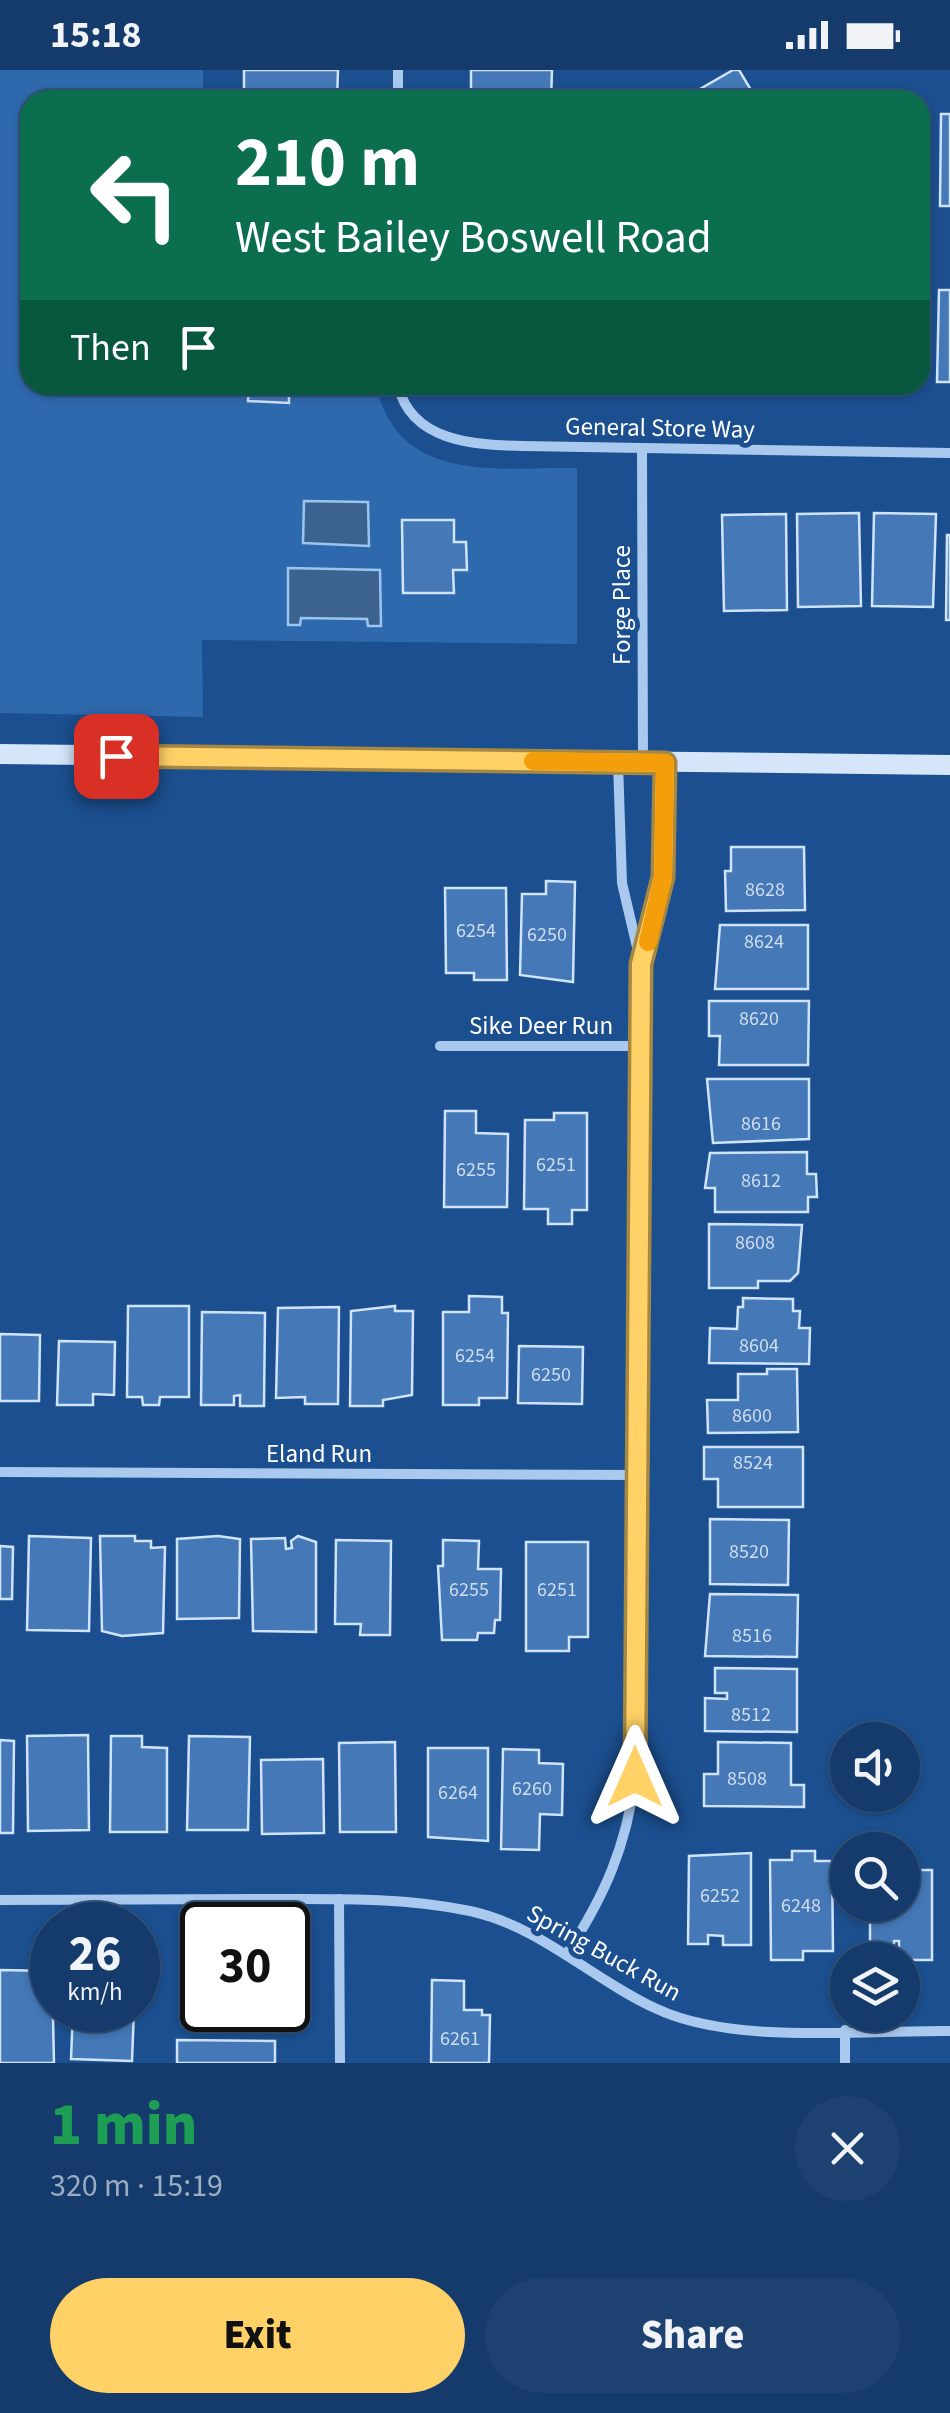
<!DOCTYPE html>
<html lang="en">
<head>
<meta charset="utf-8">
<style>
	:root { --surface:#143b6b; --page:#1d4271; --text:#f1f3f6; --muted:#9dadc1; --line:#33557e; --accent:#ffd166 }
	body { margin:0; font-family:"Source Sans 3",sans-serif; background:var(--page); color:var(--text); height:100vh; display:flex; flex-direction:column; font-size:38px; white-space:nowrap }
	* { box-sizing:border-box; margin:0 }
	p { font-size:32px; color:var(--muted) }
	.icon { flex:none; width:55px; height:55px; fill:none; stroke:currentColor; stroke-width:2; stroke-linecap:round; stroke-linejoin:round }
	.map { position:relative; height:1993px; overflow:hidden }
	.side { display:flex; flex-direction:column; background:var(--surface); flex:1 }
	.side>* { flex:none }
	.top-card { position:absolute; left:20px; top:20px; width:910px; height:305px; border-radius:30px; box-shadow:0 2px 8px #0004,0 0 0 2px var(--line); background:#0b6e4f; color:#fff; overflow:hidden }
	.buttons { position:absolute; left:830px; top:1652px; display:grid; gap:20px }
	.buttons a { display:grid; place-items:center; width:90px; height:90px; border-radius:50%; background:var(--surface); box-shadow:0 2px 8px #0004,0 0 0 2px var(--line); font-size:50px }
	.speed { position:absolute; left:30px; top:1832px; display:flex; gap:20px; font-size:50px; font-weight:700; text-align:center }
	.speed>* { display:grid; place-content:center; width:130px; height:130px; border-radius:50%; background:var(--surface); box-shadow:0 2px 8px #0004,0 0 0 2px var(--line); line-height:1 }
	.speed small { font-size:25px; font-weight:400 }
	.speed .limit { border:5px solid #111; border-radius:15px; background:#fff; color:#111 }
	.pin { position:absolute; display:grid; place-items:center; width:85px; height:85px; color:#fff; margin:-42px; border-radius:20px; box-shadow:0 5px 15px #0006 }
	.me { position:absolute; width:110px; margin:-55px; rotate:0deg; stroke-linejoin:round; filter:drop-shadow(0 0 8px #0008) }
	.turn { display:flex; align-items:center; gap:35px; height:210px; padding:0 50px; font-size:45px }
	.turn .icon { width:130px; height:130px; stroke-width:2.5 }
	.turn b { display:block; font-size:70px; line-height:85px }
	.then { display:flex; align-items:center; height:95px; padding:0 50px; background:#0003; gap:20px; font-size:38px }
	.round { display:grid; place-items:center; flex:none; width:105px; height:105px; border-radius:52px; background:var(--page) }
	.headline { display:flex; align-items:center; justify-content:space-between; height:170px; padding:0 50px }
	h1 { font-size:60px; font-weight:800; line-height:75px; color:#1e9e55 }
	.primary-button { display:flex; gap:20px; margin-top:auto; padding:20px 50px }
	.primary-button a { flex:1; height:115px; border-radius:60px; background:var(--accent); color:#111; font-size:40px; font-weight:800; line-height:115px; text-align:center }
	.primary-button a+a { background:var(--page); color:var(--text) }
	.status { display:flex; justify-content:space-between; align-items:center; height:70px; padding:0 50px; background:var(--surface); direction:ltr }
	.status svg { height:28px; fill:currentColor }
	.map>svg:first-child { display:block }
	.green { fill:#2e69ad }
	.water { fill:#3c6290; stroke:#9cc4f0; stroke-width:2.5 }
	.building { fill:#4478b7; stroke:#cfe3fa; stroke-width:2.5 }
	.lines { fill:none; stroke-linecap:round; stroke-linejoin:round }
	.minor { stroke:#a9c9ee; stroke-width:10 }
	.secondary { stroke:#d6e6fa; stroke-width:20 }
	.route-casing { stroke:#a68842; stroke-width:25 }
	.route { stroke:#ffd166; stroke-width:18 }
	.slow { stroke:#f59e0b; stroke-width:18 }
	.labels { text-anchor:middle; dominant-baseline:central; stroke-width:10; stroke-linejoin:round; paint-order:stroke }
	.number-label { font-size:20px; fill:#d0dded }
	.street-label { font-size:25px; fill:#fff; stroke:#1b4f8f }
</style>
</head>
<body>
<div class="status"><b>15:18</b><svg viewBox="0 0 49 12"><path d="M0 12V9h3v3zM5 12V6h3v6zM10 12V3h3v9zM15 12V0h3v12zM26 1h20v11H26zM47 4h2v5h-2z"/></svg></div>
<div class="map">
<svg width="950" height="1993" viewBox="0 0 950 1993">
	<rect width="100%" height="100%" fill="#1b4f8f"/>
	<!-- green -->
	<path class="green" d="M 0,0 L 203,0 L 203,30 L 30,30 L 30,315 L 376,315 C 398,415 498,397 577,398 L 577,574 L 202,570 L 203,647 L 0,643 Z"/>
	<!-- water -->
	<g class="water">
		<path d="M 304,431 L 368,432 L 369,476 L 303,473 Z"/>
		<path d="M 288,498 L 380,500 L 381,556 L 368,556 L 367,549 L 301,548 L 300,555 L 288,555 Z"/>
	</g>
	<!-- building -->
	<g class="building">
		<path d="M 244,0 L 338,0 L 337,30 L 244,30 Z"/>
		<path d="M 471,0 L 552,0 L 551,30 L 471,30 Z"/>
		<path d="M 733,0 L 739,0 L 757,30 L 681,30 Z"/>
		<path d="M 920,42 L 928,43 L 927,120 L 920,120 Z"/>
		<path d="M 941,44 L 950,44 L 950,136 L 940,136 Z"/>
		<path d="M 939,220 L 950,220 L 950,312 L 937,312 Z"/>
		<path d="M 920,229 L 927,229 L 925,311 L 920,311 Z"/>
		<path d="M 249,315 L 289,315 L 289,333 L 248,331 Z"/>
		<path d="M 859,443 L 861,536 L 798,537 L 797,444 Z"/>
		<path d="M 874,443 L 936,444 L 933,537 L 872,536 Z"/>
		<path d="M 786,444 L 787,540 L 724,541 L 722,445 Z"/>
		<path d="M 402,450 L 454,450 L 454,472 L 466,472 L 467,500 L 453,500 L 454,523 L 403,523 Z"/>
		<path d="M 947,465 L 950,465 L 950,550 L 946,550 Z"/>
		<path d="M 731,777 L 804,777 L 805,840 L 726,841 L 725,801 L 731,801 Z"/>
		<path d="M 546,811 L 575,812 L 573,912 L 520,905 L 522,824 L 546,824 Z"/>
		<path d="M 445,818 L 506,818 L 507,910 L 474,910 L 474,903 L 446,903 Z"/>
		<path d="M 720,855 L 808,855 L 808,919 L 715,919 Z"/>
		<path d="M 709,931 L 809,931 L 808,995 L 719,995 L 720,966 L 709,966 Z"/>
		<path d="M 707,1009 L 809,1009 L 809,1069 L 713,1073 Z"/>
		<path d="M 445,1041 L 476,1041 L 476,1063 L 508,1064 L 507,1137 L 444,1137 Z"/>
		<path d="M 554,1043 L 587,1043 L 587,1140 L 572,1140 L 572,1154 L 548,1154 L 548,1139 L 524,1139 L 525,1050 L 554,1050 Z"/>
		<path d="M 807,1082 L 807,1104 L 816,1104 L 817,1127 L 808,1127 L 808,1142 L 715,1142 L 715,1118 L 705,1118 L 710,1083 Z"/>
		<path d="M 709,1154 L 802,1155 L 798,1203 L 790,1211 L 758,1211 L 758,1218 L 709,1218 Z"/>
		<path d="M 469,1226 L 502,1227 L 502,1243 L 508,1243 L 507,1328 L 479,1328 L 479,1335 L 443,1335 L 443,1242 L 469,1242 Z"/>
		<path d="M 743,1228 L 793,1229 L 793,1241 L 800,1241 L 799,1258 L 810,1258 L 809,1294 L 709,1293 L 710,1258 L 737,1259 L 738,1237 L 743,1237 Z"/>
		<path d="M 128,1236 L 189,1236 L 189,1327 L 160,1327 L 159,1335 L 143,1335 L 142,1327 L 127,1327 Z"/>
		<path d="M 395,1236 L 395,1241 L 413,1241 L 412,1325 L 383,1330 L 383,1336 L 350,1336 L 351,1241 Z"/>
		<path d="M 339,1237 L 338,1334 L 305,1334 L 305,1327 L 276,1328 L 278,1238 Z"/>
		<path d="M 202,1242 L 265,1243 L 264,1336 L 240,1336 L 240,1325 L 234,1326 L 234,1335 L 201,1335 Z"/>
		<path d="M 0,1264 L 40,1265 L 39,1331 L 0,1331 Z"/>
		<path d="M 59,1271 L 115,1272 L 114,1325 L 93,1324 L 93,1335 L 57,1335 Z"/>
		<path d="M 519,1276 L 583,1277 L 582,1334 L 518,1333 Z"/>
		<path d="M 767,1299 L 797,1299 L 798,1362 L 708,1363 L 707,1330 L 738,1330 L 738,1304 L 767,1304 Z"/>
		<path d="M 704,1377 L 803,1377 L 803,1437 L 718,1437 L 718,1409 L 704,1409 Z"/>
		<path d="M 710,1449 L 789,1450 L 788,1515 L 710,1514 Z"/>
		<path d="M 29,1466 L 91,1468 L 89,1561 L 27,1560 Z"/>
		<path d="M 100,1466 L 135,1466 L 135,1471 L 151,1471 L 151,1478 L 165,1477 L 163,1563 L 122,1566 L 102,1561 Z"/>
		<path d="M 218,1466 L 240,1469 L 239,1548 L 177,1549 L 177,1469 Z"/>
		<path d="M 298,1466 L 316,1472 L 316,1562 L 253,1561 L 251,1469 L 285,1468 L 286,1479 L 292,1478 L 291,1471 Z"/>
		<path d="M 336,1470 L 391,1471 L 390,1565 L 360,1565 L 361,1554 L 335,1554 Z"/>
		<path d="M 443,1470 L 479,1471 L 478,1499 L 501,1499 L 500,1550 L 495,1550 L 494,1563 L 478,1563 L 477,1570 L 442,1570 L 438,1496 L 443,1496 Z"/>
		<path d="M 526,1472 L 588,1472 L 588,1567 L 569,1567 L 569,1581 L 526,1581 Z"/>
		<path d="M 0,1476 L 13,1477 L 12,1529 L 0,1529 Z"/>
		<path d="M 710,1524 L 798,1525 L 797,1587 L 705,1586 Z"/>
		<path d="M 715,1598 L 797,1599 L 797,1662 L 705,1661 L 705,1628 L 727,1629 L 727,1623 L 715,1623 Z"/>
		<path d="M 88,1665 L 89,1760 L 28,1761 L 27,1666 Z"/>
		<path d="M 111,1666 L 142,1666 L 142,1677 L 167,1678 L 167,1762 L 110,1762 Z"/>
		<path d="M 189,1666 L 250,1667 L 248,1760 L 187,1760 Z"/>
		<path d="M 0,1670 L 14,1671 L 13,1763 L 0,1763 Z"/>
		<path d="M 395,1672 L 396,1762 L 340,1762 L 339,1673 Z"/>
		<path d="M 718,1672 L 791,1673 L 791,1715 L 804,1715 L 804,1737 L 704,1736 L 704,1704 L 718,1704 Z"/>
		<path d="M 428,1678 L 488,1678 L 488,1771 L 428,1767 Z"/>
		<path d="M 503,1679 L 539,1680 L 539,1693 L 563,1694 L 562,1745 L 540,1744 L 539,1780 L 501,1779 Z"/>
		<path d="M 323,1689 L 324,1763 L 262,1764 L 261,1690 Z"/>
		<path d="M 792,1781 L 815,1781 L 815,1791 L 832,1791 L 833,1881 L 803,1881 L 803,1890 L 771,1890 L 770,1790 L 792,1790 Z"/>
		<path d="M 751,1783 L 751,1875 L 723,1875 L 723,1866 L 708,1865 L 708,1874 L 688,1874 L 689,1786 Z"/>
		<path d="M 902,1800 L 932,1800 L 932,1890 L 899,1890 L 899,1871 L 894,1871 L 894,1882 L 870,1882 L 870,1835 L 902,1835 Z"/>
		<path d="M 0,1900 L 52,1901 L 54,1993 L 0,1993 Z"/>
		<path d="M 432,1910 L 464,1911 L 464,1940 L 482,1940 L 482,1945 L 490,1945 L 489,1993 L 431,1993 Z"/>
		<path d="M 73,1940 L 134,1940 L 132,1991 L 71,1989 Z"/>
		<path d="M 203,1940 L 279,1940 L 279,1962 L 203,1961 Z"/>
		<path d="M 177,1970 L 275,1971 L 275,1993 L 177,1993 Z"/>
	</g>
	<g class="lines">
		<!-- minor -->
		<g class="minor">
			<path d="M 398,30 L 398,0"/>
			<path d="M 398,315 C 411,372 474,375 523,376 L 950,383"/>
			<path d="M 642,378 L 643,692"/>
			<path d="M 642,893 L 663,807 L 665,693"/>
			<path d="M 440,976 L 641,976"/>
			<path d="M 0,1402 L 638,1405"/>
			<path d="M 339,1829 L 340,1993"/>
			<path d="M 0,1830 C 89,1830 177,1829 266,1829 C 333,1829 403,1827 470,1841 C 540,1856 593,1910 657,1939 C 734,1975 864,1960 950,1961"/>
			<path d="M 566,1885 C 604,1827 627,1776 635,1707 L 641,894 L 622,813 L 618,692"/>
			<path d="M 845,1993 L 845,1960"/>
		</g>
		<!-- secondary -->
		<path class="secondary" d="M 0,684 L 950,695"/>
	</g>
	<g class="lines">
		<!-- route casing -->
		<g class="route-casing">
			<path id="route" d="M 116,686 L 665,693 L 663,807 L 641,894 L 635,1707"/>
		</g>
		<!-- route -->
		<use href="#route" class="route"/>
		<!-- slow -->
		<path class="slow" d="M 533,691 L 665,693 L 663,807 L 648,872"/>
	</g>
	<g class="labels">
		<!-- number labels -->
		<g class="number-label">
			<text x="765" y="820">8628</text>
			<text x="476" y="861">6254</text>
			<text x="547" y="865">6250</text>
			<text x="764" y="872">8624</text>
			<text x="759" y="949">8620</text>
			<text x="761" y="1054">8616</text>
			<text x="556" y="1095">6251</text>
			<text x="476" y="1100">6255</text>
			<text x="761" y="1111">8612</text>
			<text x="755" y="1173">8608</text>
			<text x="759" y="1276">8604</text>
			<text x="475" y="1286">6254</text>
			<text x="551" y="1305">6250</text>
			<text x="752" y="1346">8600</text>
			<text x="753" y="1393">8524</text>
			<text x="749" y="1482">8520</text>
			<text x="469" y="1520">6255</text>
			<text x="557" y="1520">6251</text>
			<text x="752" y="1566">8516</text>
			<text x="751" y="1645">8512</text>
			<text x="747" y="1709">8508</text>
			<text x="532" y="1719">6260</text>
			<text x="458" y="1723">6264</text>
			<text x="720" y="1826">6252</text>
			<text x="801" y="1836">6248</text>
			<text x="460" y="1969">6261</text>
		</g>
		<!-- street labels -->
		<g class="street-label">
			<text transform="translate(660 358) rotate(1)">General Store Way</text>
			<text transform="translate(622 535) rotate(-90)">Forge Place</text>
			<text x="541" y="956">Sike Deer Run</text>
			<text x="319" y="1384">Eland Run</text>
			<text transform="translate(604 1883) rotate(29)">Spring Buck Run</text>
		</g>
	</g>
</svg>
<div class="buttons">
<a><svg class="icon" aria-label="sound" viewBox="0 0 24 24"><path d="M4 9h4l5-4v14l-5-4H4zM17 9q2 3 0 6"/></svg></a>
<a><svg class="icon" aria-label="search" viewBox="0 0 24 24"><circle cx="10" cy="10" r="6"/><path d="M15 15l6 6"/></svg></a>
<a><svg class="icon" aria-label="layers" viewBox="0 0 24 24"><path d="M12 4l9 5-9 5-9-5zM3 14l9 5 9-5"/></svg></a>
</div>
<div class="speed"><div>26<small>km/h</small></div><div class="limit">30</div></div>
<div class="pin" style="left:116px;top:686px;background:#d93025"><svg class="icon" aria-label="arrive" viewBox="0 0 24 24"><path d="M6 21V4h12l-3 4 3 4H6"/></svg></div>
<svg class="me" style="left:635px;top:1707px" viewBox="-20 -20 40 40"><path d="M0-17L14 15 0 8-14 15z" fill="#ffd166" stroke="#fff" stroke-width="4"/></svg>
<div class="top-card">
<div class="turn"><svg class="icon" aria-label="left" viewBox="0 0 24 24"><path d="M17 20v-9H6M10 6l-5 5 5 5"/></svg><div><b>210 m</b>West Bailey Boswell Road</div></div>
<div class="then">Then<svg class="icon" aria-label="arrive" viewBox="0 0 24 24"><path d="M6 21V4h12l-3 4 3 4H6"/></svg></div>
</div>
</div>
<section class="side">
<div class="headline"><div><h1>1 min</h1><p>320 m · 15:19</p></div><a class="round"><svg class="icon" aria-label="close" viewBox="0 0 24 24"><path d="M6 6l12 12M18 6L6 18"/></svg></a></div>
<div class="primary-button"><a>Exit</a><a>Share</a></div>
</section>
</body>
</html>
